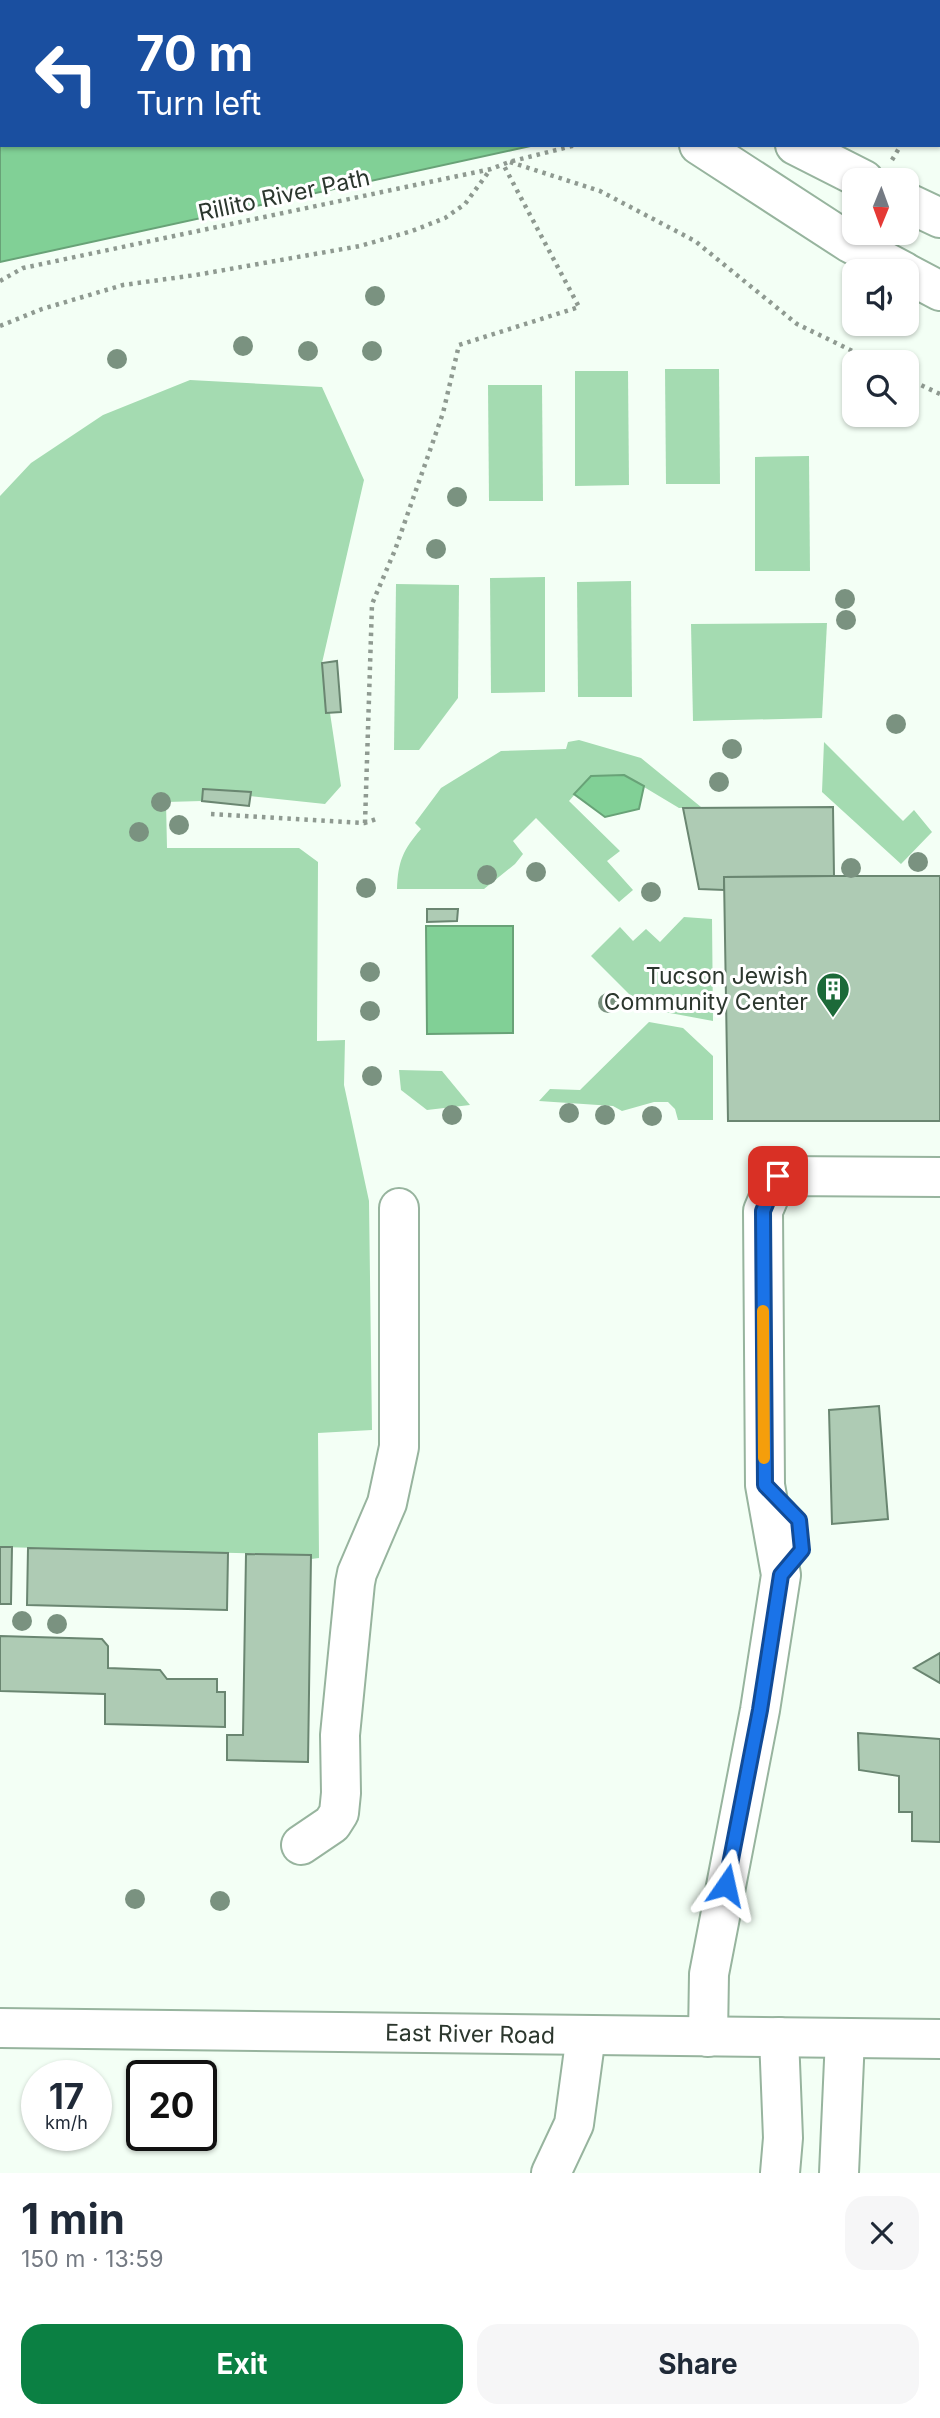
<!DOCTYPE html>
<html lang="en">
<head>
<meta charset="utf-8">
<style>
	:root { --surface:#fff; --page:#f6f6f7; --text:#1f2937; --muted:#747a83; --accent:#0b8043 }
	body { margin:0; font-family:Inter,sans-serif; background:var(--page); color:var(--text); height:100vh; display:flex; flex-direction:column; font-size:26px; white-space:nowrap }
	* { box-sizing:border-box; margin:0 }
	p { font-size:23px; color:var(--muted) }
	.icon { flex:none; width:38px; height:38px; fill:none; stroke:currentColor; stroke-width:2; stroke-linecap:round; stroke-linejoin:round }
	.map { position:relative; height:2173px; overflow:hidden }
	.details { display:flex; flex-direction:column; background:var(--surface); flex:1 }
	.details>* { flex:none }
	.banner { position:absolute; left:0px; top:0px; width:942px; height:147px; box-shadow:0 2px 5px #0004; background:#1a4fa0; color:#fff; overflow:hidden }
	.needle { width:46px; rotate:181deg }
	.buttons { position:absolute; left:842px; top:168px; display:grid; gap:14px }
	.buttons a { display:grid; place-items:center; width:77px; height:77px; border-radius:14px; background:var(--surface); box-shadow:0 2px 5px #0004; font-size:35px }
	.speed { position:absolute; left:21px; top:2060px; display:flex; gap:14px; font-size:35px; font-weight:700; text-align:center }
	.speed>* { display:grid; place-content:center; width:91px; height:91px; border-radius:50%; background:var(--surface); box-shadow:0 2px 5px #0004; line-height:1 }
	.speed small { font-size:18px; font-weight:400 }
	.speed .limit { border:4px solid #111; border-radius:10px; background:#fff; color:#111 }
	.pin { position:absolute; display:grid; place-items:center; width:60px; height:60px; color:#fff; margin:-30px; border-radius:14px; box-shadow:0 4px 10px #0006 }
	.me { position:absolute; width:77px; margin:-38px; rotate:11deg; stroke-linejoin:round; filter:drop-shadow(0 0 5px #0008) }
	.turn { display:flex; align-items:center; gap:24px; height:147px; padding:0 21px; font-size:32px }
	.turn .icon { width:91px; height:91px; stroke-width:2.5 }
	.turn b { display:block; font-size:49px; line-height:60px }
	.round { display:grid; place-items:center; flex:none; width:74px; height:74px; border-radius:21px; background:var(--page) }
	.overview { display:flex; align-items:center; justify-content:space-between; height:119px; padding:0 21px }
	h1 { font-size:42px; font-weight:700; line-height:52px }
	.primary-button { display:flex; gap:14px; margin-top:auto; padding:14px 21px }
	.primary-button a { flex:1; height:80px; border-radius:21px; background:var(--accent); color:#fff; font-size:28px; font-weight:700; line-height:80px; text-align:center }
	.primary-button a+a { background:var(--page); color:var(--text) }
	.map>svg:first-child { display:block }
	.green { fill:#a4dbb1 }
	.water { fill:#81d096; stroke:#68a277; stroke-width:2 }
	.building { fill:#aecbb4; stroke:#6a8671; stroke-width:2 }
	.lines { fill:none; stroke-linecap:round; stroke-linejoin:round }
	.minor-casing { stroke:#97b49e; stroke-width:42 }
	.major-casing { stroke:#97b49e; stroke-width:42 }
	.path { stroke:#8f9a91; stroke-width:4.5; stroke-dasharray:3.5 5; stroke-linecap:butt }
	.minor { stroke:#fff; stroke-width:38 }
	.major { stroke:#fff; stroke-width:38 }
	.tree { fill:#7a9280 }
	.route-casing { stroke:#114b97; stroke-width:18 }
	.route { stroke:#1a73e8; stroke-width:12 }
	.slow { stroke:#f59e0b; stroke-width:12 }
	.labels { text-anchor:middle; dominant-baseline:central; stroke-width:6; stroke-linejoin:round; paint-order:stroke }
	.street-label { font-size:23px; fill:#2c372e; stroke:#fff }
	.poi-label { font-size:23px; fill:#2c372e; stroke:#fff; text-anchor:end }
</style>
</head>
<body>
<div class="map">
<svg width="940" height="2173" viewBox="0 0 940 2173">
	<rect width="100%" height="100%" fill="#f3fff5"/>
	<!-- green -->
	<g class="green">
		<path d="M 665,369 L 719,369 L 720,484 L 666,484 Z"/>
		<path d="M 575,371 L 628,371 L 629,485 L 575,486 Z"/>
		<path d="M 190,380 L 322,387 L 364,480 L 322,663 L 326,713 L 330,713 L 341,786 L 325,804 L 250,796 L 250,792 L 204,789 L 202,801 L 166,802 L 167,848 L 299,848 L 318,862 L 317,1041 L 345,1040 L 344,1085 L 369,1201 L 372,1430 L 318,1433 L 319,1558 L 311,1559 L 310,1555 L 0,1547 L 0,496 L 31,463 L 103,415 Z"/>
		<path d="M 488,385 L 542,385 L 543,501 L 489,501 Z"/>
		<path d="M 809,456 L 810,571 L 755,571 L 755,457 Z"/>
		<path d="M 545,577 L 545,692 L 491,693 L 490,578 Z"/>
		<path d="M 631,581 L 632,697 L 578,697 L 577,582 Z"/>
		<path d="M 396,584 L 459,585 L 458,698 L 419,750 L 394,750 Z"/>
		<path d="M 827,623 L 822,718 L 693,721 L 691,624 Z"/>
		<path d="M 579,740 L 641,758 L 701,807 L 679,808 L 624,775 L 591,776 L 569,801 L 620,851 L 607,861 L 633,890 L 619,902 L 536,818 L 513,841 L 523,854 L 515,864 L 484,889 L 397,889 C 398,861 403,850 421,829 L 415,823 L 441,788 L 501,751 L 566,749 L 568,742 Z"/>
		<path d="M 824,742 L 903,821 L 914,810 L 932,832 L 901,864 L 822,792 Z"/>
		<path d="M 684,917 L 712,919 L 713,1021 L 643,1008 L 591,956 L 620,927 L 633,941 L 646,929 L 660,942 Z"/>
		<path d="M 649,1022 L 683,1028 L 713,1056 L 713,1120 L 678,1120 L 675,1109 L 668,1102 L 654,1102 L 622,1111 L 613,1106 L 539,1101 L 550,1089 L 580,1090 Z"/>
		<path d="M 399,1070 L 442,1071 L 470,1105 L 427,1110 L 401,1090 Z"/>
	</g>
	<!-- water -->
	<g class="water">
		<path d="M 0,0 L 940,0 L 940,44 L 940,2 L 2,2 L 2,145 L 535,145 L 0,262 Z"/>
		<path d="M 624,775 L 644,786 L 639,809 L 605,817 L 574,794 L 591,776 Z"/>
		<path d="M 426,926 L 513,926 L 513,1033 L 427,1034 Z"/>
	</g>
	<!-- building -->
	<g class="building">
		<path d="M 337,661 L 341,712 L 326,713 L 322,663 Z"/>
		<path d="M 203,789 L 251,792 L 249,806 L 202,801 Z"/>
		<path d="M 833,807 L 834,876 L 724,877 L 724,890 L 699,889 L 683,808 Z"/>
		<path d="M 834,876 L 940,876 L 940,1121 L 728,1121 L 724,877 Z"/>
		<path d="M 427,909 L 458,909 L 457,921 L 427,922 Z"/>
		<path d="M 879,1406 L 888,1519 L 832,1524 L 829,1410 Z"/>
		<path d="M 0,1547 L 12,1547 L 11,1604 L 0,1604 Z"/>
		<path d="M 28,1548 L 228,1553 L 227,1610 L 27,1605 Z"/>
		<path d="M 246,1554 L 311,1555 L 308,1762 L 227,1760 L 227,1735 L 243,1735 Z"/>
		<path d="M 0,1636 L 102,1639 L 108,1646 L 108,1668 L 160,1670 L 167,1679 L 217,1679 L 217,1692 L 225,1692 L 225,1727 L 105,1724 L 105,1694 L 0,1691 Z"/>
		<path d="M 940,1653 L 940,1683 L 914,1668 Z"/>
		<path d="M 858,1733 L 940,1739 L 940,1842 L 912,1841 L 912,1812 L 899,1812 L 899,1776 L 859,1770 Z"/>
	</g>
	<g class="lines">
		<!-- minor casing -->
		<g class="minor-casing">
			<g id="minor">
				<path d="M 301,1845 L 332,1824 L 339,1813 L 341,1793 L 340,1735 L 355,1583 L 357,1573 L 387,1503 L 399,1447 L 399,1208"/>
				<path d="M 0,2028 L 940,2039"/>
				<path d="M 708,2037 L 709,1974 L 760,1710 L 781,1575 L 765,1485 L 763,1211 L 778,1176 L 940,1177"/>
				<path d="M 779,2037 L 783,2138 L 780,2173"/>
				<path d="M 551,2173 L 574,2124 L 586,2035"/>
				<path d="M 839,2173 L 845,2038"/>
			</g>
		</g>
		<!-- major casing -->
		<g class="major-casing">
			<g id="major">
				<path d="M 513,0 L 515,2"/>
				<path d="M 591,0 L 593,2"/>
				<path d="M 699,145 L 850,243 L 903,271"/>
				<path d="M 795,145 L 864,180"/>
				<path d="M 906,202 L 940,218"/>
				<path d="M 906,273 L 940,291"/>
			</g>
		</g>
		<!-- path -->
		<g class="path">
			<path d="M 892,160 L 901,145"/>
			<path d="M 510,162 L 600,191 L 695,241 L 797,324 L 875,362"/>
			<path d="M 0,281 L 23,268 L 491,169 L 509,162 L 576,145"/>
			<path d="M 0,326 L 42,309 L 123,285 L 196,275 L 360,246 L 412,231 L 445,218 L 465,204 L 490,170"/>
			<path d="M 906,378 L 940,394"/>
			<path d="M 211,814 L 365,823 L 379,818"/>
			<path d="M 365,823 L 372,604 L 395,550 L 443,413 L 459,345 L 579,307 L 503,164"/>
		</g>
		<!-- minor -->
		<use href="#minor" class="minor"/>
		<!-- major -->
		<use href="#major" class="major"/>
	</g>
	<!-- trees -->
	<g class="tree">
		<circle cx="375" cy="296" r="10"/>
		<circle cx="243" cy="346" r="10"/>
		<circle cx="308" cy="351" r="10"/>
		<circle cx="372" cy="351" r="10"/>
		<circle cx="117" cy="359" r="10"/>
		<circle cx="457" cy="497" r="10"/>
		<circle cx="436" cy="549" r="10"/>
		<circle cx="845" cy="599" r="10"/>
		<circle cx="846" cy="620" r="10"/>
		<circle cx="896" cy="724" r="10"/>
		<circle cx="732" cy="749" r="10"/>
		<circle cx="719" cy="782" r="10"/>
		<circle cx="161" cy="802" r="10"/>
		<circle cx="179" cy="825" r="10"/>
		<circle cx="139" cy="832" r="10"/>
		<circle cx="918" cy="862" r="10"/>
		<circle cx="851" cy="868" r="10"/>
		<circle cx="536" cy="872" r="10"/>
		<circle cx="487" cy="875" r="10"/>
		<circle cx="366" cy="888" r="10"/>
		<circle cx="651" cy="892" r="10"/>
		<circle cx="370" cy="972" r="10"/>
		<circle cx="608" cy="1003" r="10"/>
		<circle cx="370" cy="1011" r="10"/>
		<circle cx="372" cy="1076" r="10"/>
		<circle cx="569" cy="1113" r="10"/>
		<circle cx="452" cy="1115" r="10"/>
		<circle cx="605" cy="1115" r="10"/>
		<circle cx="652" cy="1116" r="10"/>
		<circle cx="22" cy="1621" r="10"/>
		<circle cx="57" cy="1624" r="10"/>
		<circle cx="135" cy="1899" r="10"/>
		<circle cx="220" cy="1901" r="10"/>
	</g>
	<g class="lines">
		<!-- route casing -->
		<g class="route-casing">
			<path id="route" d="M 726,1885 L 760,1710 L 781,1575 L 802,1550 L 799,1520 L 765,1485 L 763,1211 L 778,1176"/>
		</g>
		<!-- route -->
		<use href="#route" class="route"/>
		<!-- slow -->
		<path class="slow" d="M 763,1311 L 764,1458"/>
	</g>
	<!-- icons -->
	<defs>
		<g id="building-pin" transform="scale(1.75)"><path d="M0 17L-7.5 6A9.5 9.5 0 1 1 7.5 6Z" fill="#1c6a39" stroke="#fff"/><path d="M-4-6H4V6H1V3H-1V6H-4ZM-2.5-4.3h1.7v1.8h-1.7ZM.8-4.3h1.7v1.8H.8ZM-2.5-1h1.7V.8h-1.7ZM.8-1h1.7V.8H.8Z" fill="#fff"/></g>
	</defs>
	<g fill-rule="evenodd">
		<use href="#building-pin" x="833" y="989"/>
	</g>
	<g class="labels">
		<!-- street labels -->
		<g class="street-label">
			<text transform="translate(284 195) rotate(-12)">Rillito River Path</text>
			<text transform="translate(470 2034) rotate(1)">East River Road</text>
		</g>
		<!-- poi labels -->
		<g class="poi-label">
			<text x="808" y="976">Tucson Jewish<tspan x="808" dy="26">Community Center</tspan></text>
		</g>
	</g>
</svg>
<div class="buttons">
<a><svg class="needle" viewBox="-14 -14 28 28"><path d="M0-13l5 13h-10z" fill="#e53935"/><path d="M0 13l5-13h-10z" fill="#747a83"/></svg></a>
<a><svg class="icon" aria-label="sound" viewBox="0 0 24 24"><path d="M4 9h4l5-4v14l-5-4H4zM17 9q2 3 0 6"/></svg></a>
<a><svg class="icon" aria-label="search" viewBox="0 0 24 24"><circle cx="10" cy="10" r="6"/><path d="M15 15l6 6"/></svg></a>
</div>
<div class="speed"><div>17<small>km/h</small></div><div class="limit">20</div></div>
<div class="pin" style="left:778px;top:1176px;background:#d93025"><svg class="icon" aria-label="arrive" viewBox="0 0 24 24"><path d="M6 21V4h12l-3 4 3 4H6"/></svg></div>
<svg class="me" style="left:726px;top:1885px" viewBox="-20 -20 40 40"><path d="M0-17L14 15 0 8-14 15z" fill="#1a73e8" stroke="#fff" stroke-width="4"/></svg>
<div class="banner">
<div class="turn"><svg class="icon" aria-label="left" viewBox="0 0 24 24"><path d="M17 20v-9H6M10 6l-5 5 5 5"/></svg><div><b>70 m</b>Turn left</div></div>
</div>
</div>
<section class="details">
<div class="overview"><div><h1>1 min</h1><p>150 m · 13:59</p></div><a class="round"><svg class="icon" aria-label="close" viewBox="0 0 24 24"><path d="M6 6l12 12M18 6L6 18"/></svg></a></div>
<div class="primary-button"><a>Exit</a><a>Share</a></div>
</section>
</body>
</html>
